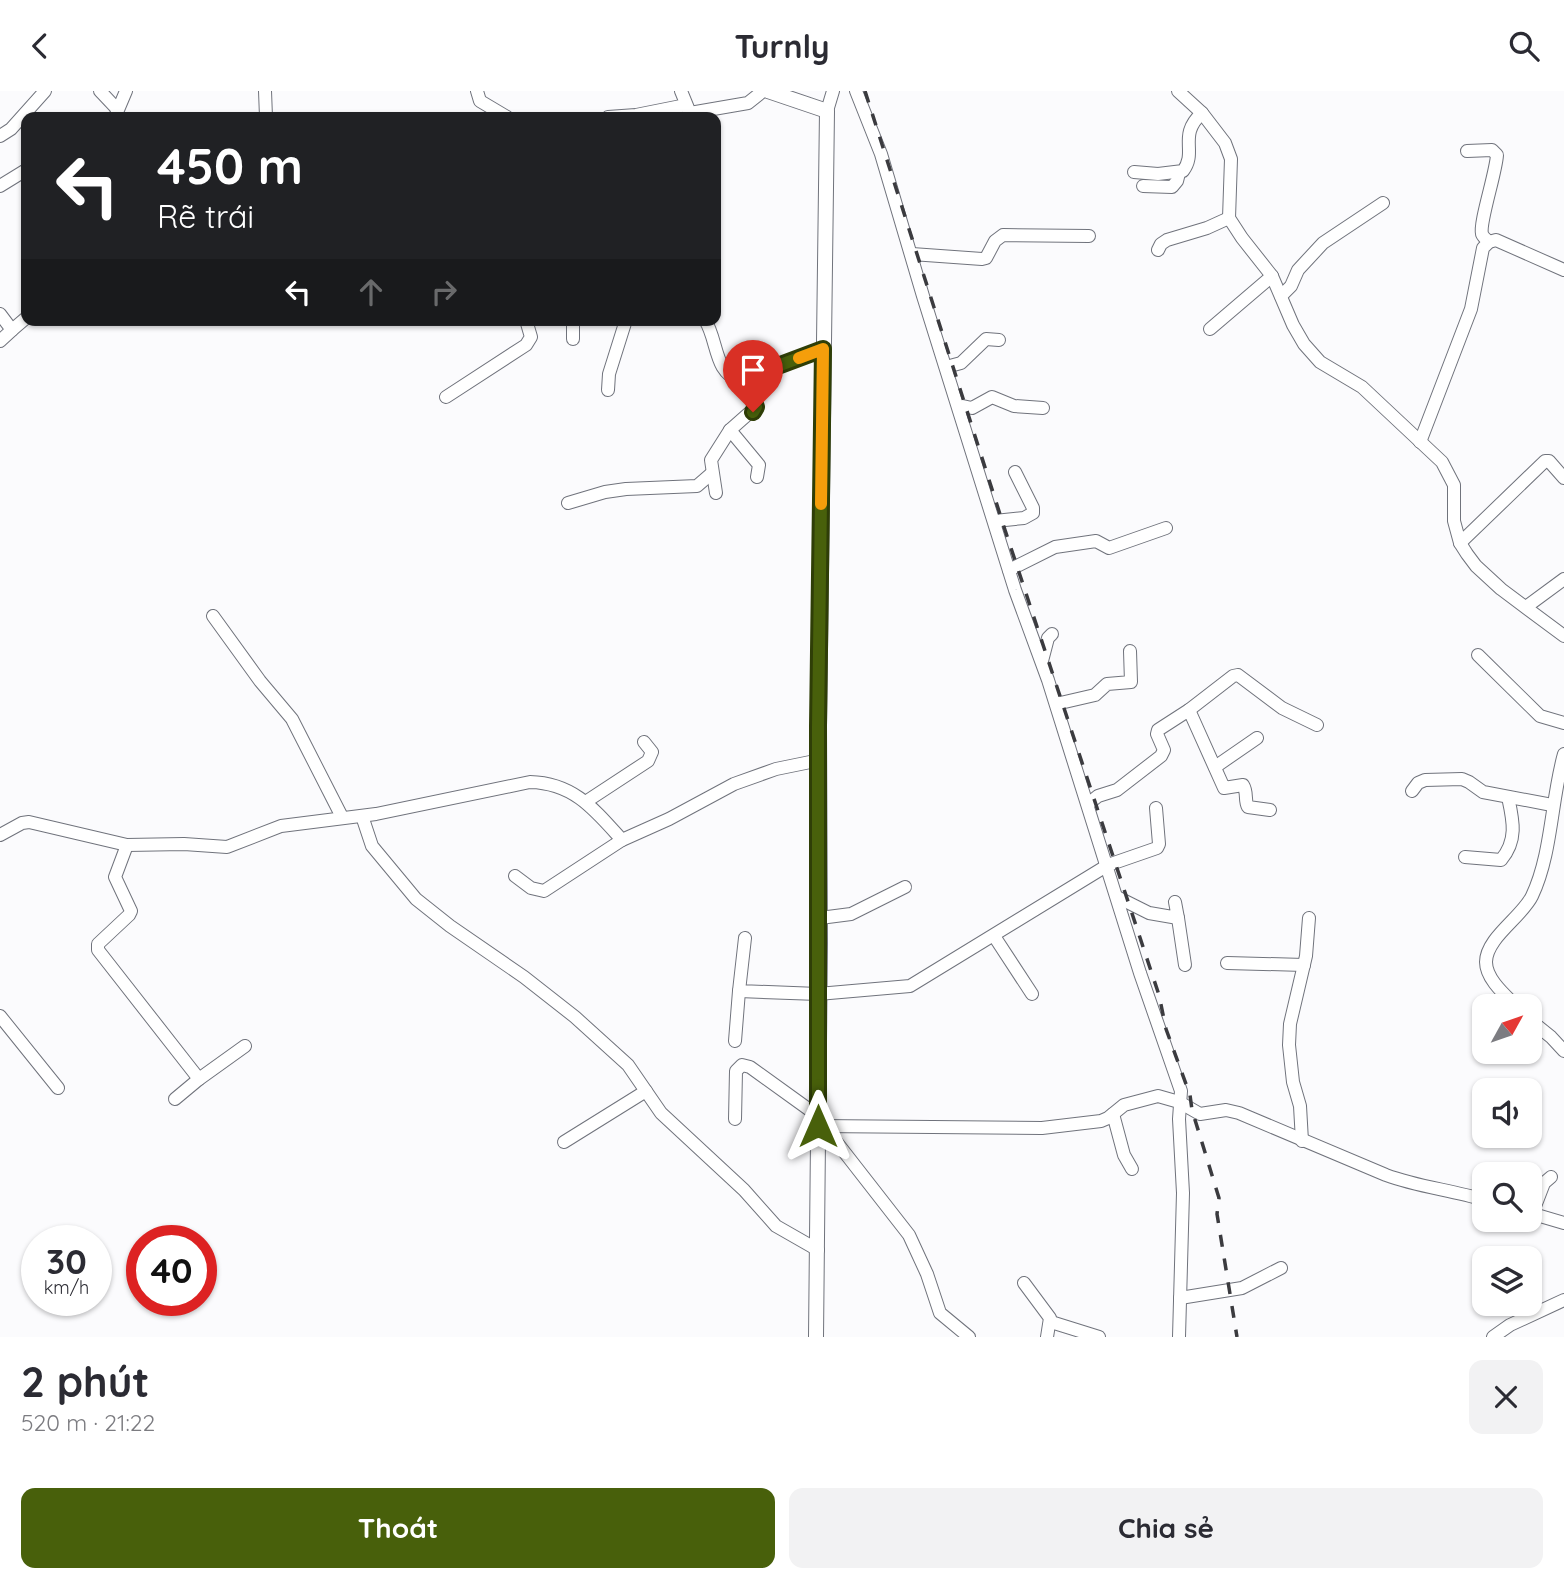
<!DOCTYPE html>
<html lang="vi">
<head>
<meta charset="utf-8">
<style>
	:root { --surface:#fff; --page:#f2f2f3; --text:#2b2b33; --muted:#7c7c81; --accent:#48600b }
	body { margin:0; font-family:Quicksand,sans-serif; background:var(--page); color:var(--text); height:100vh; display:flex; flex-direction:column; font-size:26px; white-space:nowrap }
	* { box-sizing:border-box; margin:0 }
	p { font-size:23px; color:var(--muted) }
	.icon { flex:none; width:38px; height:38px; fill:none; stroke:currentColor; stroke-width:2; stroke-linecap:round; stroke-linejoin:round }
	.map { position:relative; height:1246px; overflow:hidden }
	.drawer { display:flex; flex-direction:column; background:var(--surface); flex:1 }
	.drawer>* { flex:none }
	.hud { position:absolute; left:21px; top:21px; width:700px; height:214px; border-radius:14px; box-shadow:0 2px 5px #0004; background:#202124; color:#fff; overflow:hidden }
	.needle { width:46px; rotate:50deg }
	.tools { position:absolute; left:1472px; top:903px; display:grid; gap:14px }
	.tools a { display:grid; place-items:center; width:70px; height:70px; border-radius:14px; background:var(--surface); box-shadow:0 2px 5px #0004; font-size:35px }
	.speed { position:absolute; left:21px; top:1134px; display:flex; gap:14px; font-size:35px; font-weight:700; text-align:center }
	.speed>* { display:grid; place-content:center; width:91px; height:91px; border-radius:50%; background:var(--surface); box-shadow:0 2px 5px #0004; line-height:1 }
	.speed small { font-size:18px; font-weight:400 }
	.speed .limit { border:10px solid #d22; background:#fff; color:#111 }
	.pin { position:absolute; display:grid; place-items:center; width:60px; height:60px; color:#fff; margin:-72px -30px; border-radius:50% 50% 50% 0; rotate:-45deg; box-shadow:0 0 7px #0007 }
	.pin .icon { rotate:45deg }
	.me { position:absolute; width:77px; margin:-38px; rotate:0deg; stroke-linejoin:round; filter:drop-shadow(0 0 5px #0008) }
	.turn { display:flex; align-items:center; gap:24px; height:147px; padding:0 21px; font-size:32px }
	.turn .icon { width:91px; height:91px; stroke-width:2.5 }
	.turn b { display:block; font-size:49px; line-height:60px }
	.lanes { display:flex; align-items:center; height:66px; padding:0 21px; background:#0003; justify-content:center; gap:35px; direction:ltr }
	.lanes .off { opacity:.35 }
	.round { display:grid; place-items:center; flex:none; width:74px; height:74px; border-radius:14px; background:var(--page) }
	.overview { display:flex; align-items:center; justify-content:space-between; height:119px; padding:0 21px }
	h1 { font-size:42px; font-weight:700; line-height:52px }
	.button { display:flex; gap:14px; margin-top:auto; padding:14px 21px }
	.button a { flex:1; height:80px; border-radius:14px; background:var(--accent); color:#fff; font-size:28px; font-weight:700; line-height:80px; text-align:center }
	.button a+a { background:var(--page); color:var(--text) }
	header { display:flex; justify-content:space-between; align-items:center; height:91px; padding:0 21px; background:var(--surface); font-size:32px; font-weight:700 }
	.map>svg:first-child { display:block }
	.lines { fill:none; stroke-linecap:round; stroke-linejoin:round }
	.minor-casing { stroke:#70737c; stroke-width:14 }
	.tertiary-casing { stroke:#70737c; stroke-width:16 }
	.minor { stroke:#fff; stroke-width:12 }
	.tertiary { stroke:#fff; stroke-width:14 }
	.rail { stroke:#3b3b3f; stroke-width:3.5; stroke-dasharray:12 12; stroke-linecap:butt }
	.route-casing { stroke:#2f3e07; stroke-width:18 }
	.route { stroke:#48600b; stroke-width:12 }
	.slow { stroke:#f59e0b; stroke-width:12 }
</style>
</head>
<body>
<header><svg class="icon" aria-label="back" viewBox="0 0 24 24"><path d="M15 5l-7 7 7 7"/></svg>Turnly<svg class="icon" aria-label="search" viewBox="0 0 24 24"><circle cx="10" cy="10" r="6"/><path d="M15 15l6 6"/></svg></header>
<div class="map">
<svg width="1564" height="1246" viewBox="0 0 1564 1246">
	<rect width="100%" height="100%" fill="#fbfbfd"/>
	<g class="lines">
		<!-- minor casing -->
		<g class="minor-casing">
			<g id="minor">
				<path d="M 100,0 L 117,18"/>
				<path d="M 265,0 L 266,26"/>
				<path d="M 477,0 L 480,10 L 507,26"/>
				<path d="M 681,0 L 690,22 L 748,12 L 763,0"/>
				<path d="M 856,0 L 881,63 L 923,205 L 1015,499 L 1048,589 L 1140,882 L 1181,1000 L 1179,1028 L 1183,1102 L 1179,1246"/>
				<path d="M 1178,0 L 1202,22 L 1225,52 L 1231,68 L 1229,127 L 1242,147 L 1272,185 L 1293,234 L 1304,253 L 1320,271 L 1362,296 L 1442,371 L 1454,394 L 1454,430 L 1460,452 L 1467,463 L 1476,475 L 1501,498 L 1564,545"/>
				<path d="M 827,20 L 833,0"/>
				<path d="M 115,26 L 126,0"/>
				<path d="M 608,26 L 636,24 L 686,14"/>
				<path d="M 0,45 L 11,38 L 45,0"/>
				<path d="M 1467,60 L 1492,59 L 1497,64 C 1496,82 1479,132 1482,143 C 1483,146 1487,149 1489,151"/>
				<path d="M 1134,81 L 1158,83 L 1183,80 C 1198,60 1177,45 1202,22"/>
				<path d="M 0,95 L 26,79"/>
				<path d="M 1143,95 L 1172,96 L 1177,90 L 1179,82"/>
				<path d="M 1158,159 L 1161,153 L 1167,149 L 1207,137 L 1229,127"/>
				<path d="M 912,163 L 982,168 L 986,167 L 995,150 L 1003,144 L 1089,145"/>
				<path d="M 1281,205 L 1291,195 L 1298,179 L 1323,152 L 1383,112"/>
				<path d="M 0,223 L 12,239 L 0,250"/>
				<path d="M 573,229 L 573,248"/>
				<path d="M 705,229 C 718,249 714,283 740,289 L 823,258"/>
				<path d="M 1210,238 L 1272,185"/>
				<path d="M 12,239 L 26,227"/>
				<path d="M 946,276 L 961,272 L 986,248 L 999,249"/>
				<path d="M 608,299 L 609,283 L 626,229"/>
				<path d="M 446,306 L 526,254 L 531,246 L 526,229"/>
				<path d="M 958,314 L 972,317 L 992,306 L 1014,315 L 1043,317"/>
				<path d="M 730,339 L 759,374 L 757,386"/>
				<path d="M 1420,351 L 1471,218 L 1483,157 L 1489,151 L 1496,149 L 1564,179"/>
				<path d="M 716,402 L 711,369 L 730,339 L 756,316 L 752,305 L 740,289"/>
				<path d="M 568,412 L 605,401 L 626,398 L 697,395 L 712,382"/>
				<path d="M 995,430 L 1024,427 L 1033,422 L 1033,417 L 1015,381"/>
				<path d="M 1460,452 L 1545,370 L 1549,370 L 1564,387"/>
				<path d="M 1009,479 L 1055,456 L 1096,450 L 1109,457 L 1166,437"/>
				<path d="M 1526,516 L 1564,488"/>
				<path d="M 213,525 L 260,590 L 292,628 L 342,726"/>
				<path d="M 1478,564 L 1540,625 L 1564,632"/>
				<path d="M 1042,570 L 1048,547 L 1052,543"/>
				<path d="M 1056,613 L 1095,604 L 1107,593 L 1131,591 L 1130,560"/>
				<path d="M 1189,619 L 1233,585 L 1238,584 L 1282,617 L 1317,634"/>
				<path d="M 1215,676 L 1257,647"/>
				<path d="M 1412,700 L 1418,692 L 1425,689 L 1462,688 L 1469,691 L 1483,701 L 1552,714"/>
				<path d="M 587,710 L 648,670 L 652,661 L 644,651"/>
				<path d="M 1088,713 L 1098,705 L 1117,699 L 1161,665 L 1164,659 L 1157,643 L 1158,639 L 1189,619 L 1224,697 L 1243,694 C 1248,702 1244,709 1248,716 L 1270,719"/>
				<path d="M 362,725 L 372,755 L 416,808 L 450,835 L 524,886 L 575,926 L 628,974 L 661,1022 L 744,1099 L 776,1135 L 818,1159"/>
				<path d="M 0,744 L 22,732 L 29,731 L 127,754 L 184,753 L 227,756 L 281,735 L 376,723 L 530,691 C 574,692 595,719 622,749 L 669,728 L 734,693 L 776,678 L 820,669"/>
				<path d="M 127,754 L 115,786 L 131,820 L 129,824 L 98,853 L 98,859 L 199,988 L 245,955"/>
				<path d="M 1465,766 L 1501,769 C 1518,749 1513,729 1508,706"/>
				<path d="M 515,785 L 531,797 L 544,800 L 622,749"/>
				<path d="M 1117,806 L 1149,822 L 1178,827 L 1175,811"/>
				<path d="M 820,827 L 851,823 L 905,796"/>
				<path d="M 1178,827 L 1185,874"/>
				<path d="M 994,845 L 1032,903"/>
				<path d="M 745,847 L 739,900 L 818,903 L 910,895 L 1108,774 L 1157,757 L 1159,753 L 1156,717"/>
				<path d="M 1227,872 L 1304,874"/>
				<path d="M 1516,915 C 1505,904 1486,888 1486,871 C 1486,847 1522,826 1532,805 C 1552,763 1551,709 1564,663"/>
				<path d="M 0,925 L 58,997"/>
				<path d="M 1530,929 L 1551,946 L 1564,960"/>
				<path d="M 735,950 L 739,900"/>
				<path d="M 175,1008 L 199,988"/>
				<path d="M 1113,1023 L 1124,1064 L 1132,1078"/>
				<path d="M 735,1028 L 736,980 L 742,974 L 750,976 L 818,1025"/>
				<path d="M 818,1035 L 1042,1037 L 1101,1030 L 1108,1027 L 1124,1014 L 1158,1005 L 1179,1011 L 1200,1023 L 1226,1019 L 1239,1022 L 1386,1084 C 1418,1096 1452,1099 1484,1109"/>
				<path d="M 824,1035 L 909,1144 L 927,1183 L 940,1222 L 969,1246"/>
				<path d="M 1302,1050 L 1300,1015 L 1293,991 L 1289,954 L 1290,933 L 1306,865 L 1309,827"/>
				<path d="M 564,1051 L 646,1000"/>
				<path d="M 1530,1122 L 1564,1132"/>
				<path d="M 1532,1123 L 1544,1092 L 1551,1086"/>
				<path d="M 1024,1192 L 1050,1227 L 1047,1246"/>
				<path d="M 1180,1207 L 1242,1197 L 1281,1177"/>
				<path d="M 1051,1231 L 1099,1246"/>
				<path d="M 1493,1246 L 1510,1234 L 1564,1209"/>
			</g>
		</g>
		<!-- tertiary casing -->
		<g class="tertiary-casing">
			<path id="tertiary" d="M 768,0 L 827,20 L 819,635 L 820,852 L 816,1246"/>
		</g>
		<!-- minor -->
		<use href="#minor" class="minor"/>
		<!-- tertiary -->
		<use href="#tertiary" class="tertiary"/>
		<!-- rail -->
		<path class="rail" d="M 865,0 L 1005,439 L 1159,904 L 1166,938 L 1190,1004 L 1192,1019 L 1219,1107 L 1217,1123 L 1237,1246"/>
	</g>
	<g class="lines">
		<!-- route casing -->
		<g class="route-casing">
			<path id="route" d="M 753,321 L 756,316 L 752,305 L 740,289 L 823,258 L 818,635 L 818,1035"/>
		</g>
		<!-- route -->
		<use href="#route" class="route"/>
		<!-- slow -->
		<path class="slow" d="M 799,267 L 823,258 L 821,413"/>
	</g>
</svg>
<div class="tools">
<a><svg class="needle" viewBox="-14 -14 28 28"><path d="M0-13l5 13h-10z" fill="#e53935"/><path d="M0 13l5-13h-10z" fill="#7c7c81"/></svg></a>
<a><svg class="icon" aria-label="sound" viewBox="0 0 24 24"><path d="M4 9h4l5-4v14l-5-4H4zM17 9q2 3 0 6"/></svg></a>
<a><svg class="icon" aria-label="search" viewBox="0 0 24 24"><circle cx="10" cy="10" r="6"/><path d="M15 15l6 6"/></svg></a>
<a><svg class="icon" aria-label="layers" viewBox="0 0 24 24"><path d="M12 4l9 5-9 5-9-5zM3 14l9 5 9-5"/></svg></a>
</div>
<div class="speed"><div>30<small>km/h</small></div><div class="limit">40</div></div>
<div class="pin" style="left:753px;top:321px;background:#d93025"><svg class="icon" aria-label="arrive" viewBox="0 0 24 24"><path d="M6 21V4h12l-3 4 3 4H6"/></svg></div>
<svg class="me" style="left:818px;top:1035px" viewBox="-20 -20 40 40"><path d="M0-17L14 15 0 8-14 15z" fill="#48600b" stroke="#fff" stroke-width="4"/></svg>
<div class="hud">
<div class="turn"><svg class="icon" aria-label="left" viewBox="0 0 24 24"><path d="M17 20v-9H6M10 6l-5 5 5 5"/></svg><div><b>450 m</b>Rẽ trái</div></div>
<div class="lanes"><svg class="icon" aria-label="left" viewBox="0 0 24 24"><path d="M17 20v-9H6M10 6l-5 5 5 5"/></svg><svg class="icon off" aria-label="ahead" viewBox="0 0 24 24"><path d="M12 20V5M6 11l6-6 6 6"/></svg><svg class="icon off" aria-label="right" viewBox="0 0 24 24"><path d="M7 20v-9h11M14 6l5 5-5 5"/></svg></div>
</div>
</div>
<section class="drawer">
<div class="overview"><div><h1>2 phút</h1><p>520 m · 21:22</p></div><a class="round"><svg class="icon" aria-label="close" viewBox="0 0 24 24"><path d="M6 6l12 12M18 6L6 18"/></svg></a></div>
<div class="button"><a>Thoát</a><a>Chia sẻ</a></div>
</section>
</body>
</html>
